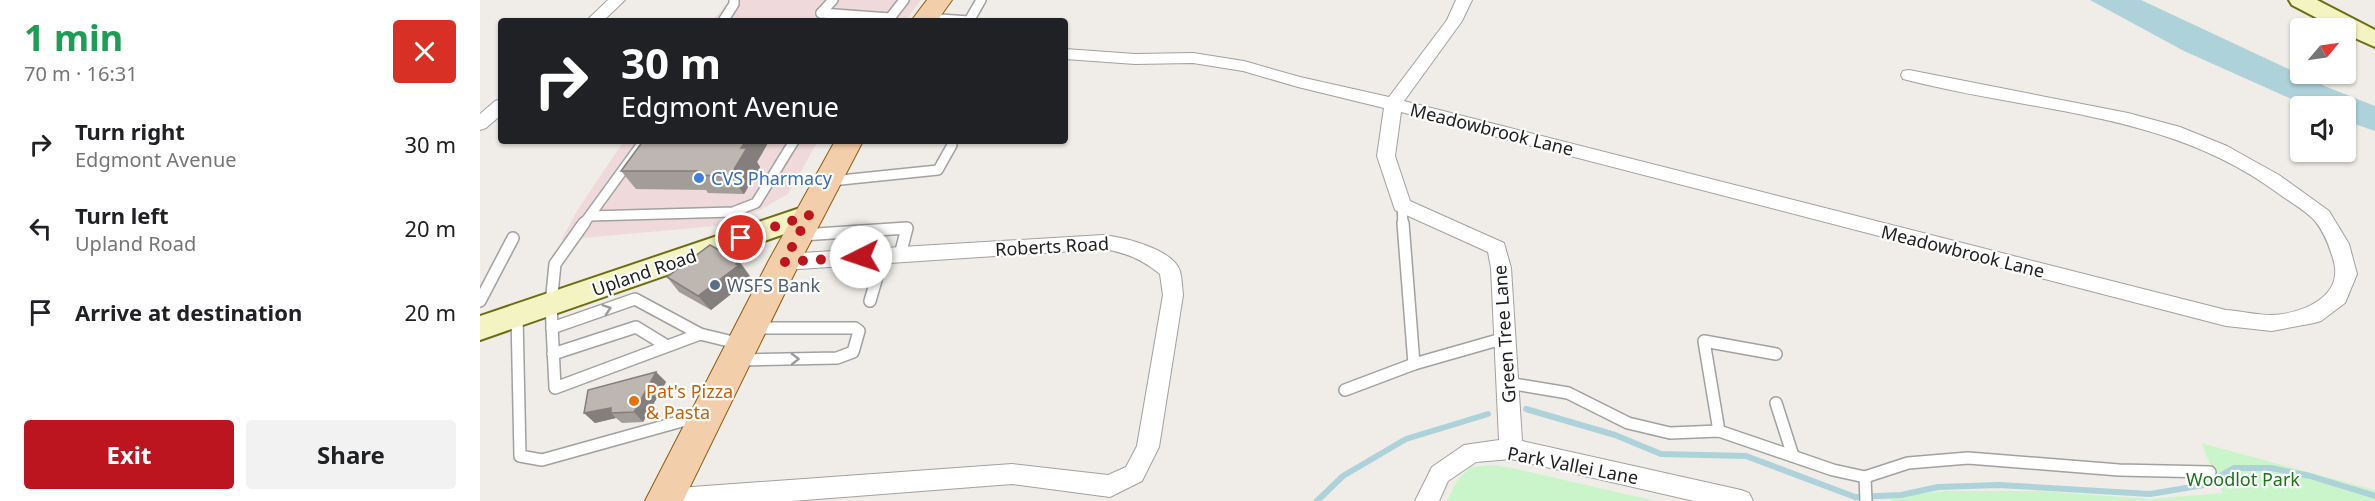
<!DOCTYPE html>
<html lang="en">
<head>
<meta charset="utf-8">
<style>
	:root { --surface:#fff; --page:#f2f2f2; --text:#202124; --muted:#757577; --accent:#bc1520 }
	body { margin:0; font-family:"Noto Sans",sans-serif; background:var(--page); color:var(--text); height:100vh; display:flex; flex-direction:column; font-size:22px; white-space:nowrap }
	* { box-sizing:border-box; margin:0 }
	p { font-size:20px; color:var(--muted) }
	.icon { flex:none; width:33px; height:33px; fill:none; stroke:currentColor; stroke-width:2; stroke-linecap:round; stroke-linejoin:round }
	.map { position:relative; flex:1; overflow:hidden }
	.details { display:flex; flex-direction:column; background:var(--surface); width:480px }
	.details>* { flex:none }
	.top-card { position:absolute; left:18px; top:18px; width:570px; height:126px; border-radius:6px; box-shadow:0 2px 4px #0004; background:#202124; color:#fff; overflow:hidden }
	.needle { width:39px; rotate:61deg }
	.fabs { position:absolute; left:1810px; top:18px; display:grid; gap:12px }
	.fabs a { display:grid; place-items:center; width:66px; height:66px; border-radius:6px; background:var(--surface); box-shadow:0 2px 4px #0004; font-size:30px }
	.pin { position:absolute; display:grid; place-items:center; width:51px; height:51px; color:#fff; margin:-26px; border:3px solid #fff; border-radius:50%; box-shadow:0 2px 6px #0007 }
	.me { position:absolute; width:66px; margin:-33px; rotate:266deg; stroke-linejoin:round; filter:drop-shadow(0 0 4px #0008) }
	.turn { display:flex; align-items:center; gap:21px; height:126px; padding:0 24px; font-size:27px }
	.turn .icon { width:78px; height:78px; stroke-width:2.5 }
	.turn b { display:block; font-size:42px; line-height:51px }
	.round { display:grid; place-items:center; flex:none; width:63px; height:63px; border-radius:6px; background:var(--page) }
	.overview { display:flex; align-items:center; justify-content:space-between; height:102px; padding:0 24px }
	h1 { font-size:36px; font-weight:700; line-height:45px; color:#1e9e55 }
	.cta { display:flex; gap:12px; margin-top:auto; padding:12px 24px }
	.cta a { flex:1; height:69px; border-radius:6px; background:var(--accent); color:#fff; font-size:24px; font-weight:700; line-height:69px; text-align:center }
	.cta a+a { background:var(--page); color:var(--text) }
	ul { padding:0; list-style:none }
	li { display:flex; align-items:center; gap:18px; height:84px; padding:0 24px }
	li div { flex:1 }
	li b { display:block; font-size:22px }
	li em { font-style:normal }
	main { display:flex; flex:1; min-height:0 }
	.map>svg:first-child { display:block }
	.commercial { fill:#efd9da }
	.park { fill:#caf5cb }
	.water { fill:#add2d9 }
	.lines { fill:none; stroke-linecap:round; stroke-linejoin:round }
	.stream { stroke:#add2d9; stroke-width:6 }
	.lane-far1-casing { stroke:#a1a1a1; stroke-width:12 }
	.lane-casing { stroke:#a1a1a1; stroke-width:14 }
	.street-casing { stroke:#a1a1a1; stroke-width:2 }
	.secondary-casing { stroke:#6b6e10; stroke-width:4 }
	.primary-casing { stroke:#8d5b0f; stroke-width:2 }
	.lane-far1 { stroke:#fff; stroke-width:9 }
	.lane { stroke:#fff; stroke-width:11 }
	.street { fill:#fff; fill-rule:evenodd }
	.secondary { fill:#f4f3c2; fill-rule:evenodd }
	.primary { fill:#f3ceaa; fill-rule:evenodd }
	.wall { fill:#a39d98 }
	.shaded-wall { fill:#847f7c }
	.building { fill:#bdb6b1; stroke:#847f7c; stroke-width:1.5 }
	.oneway { stroke:#9b9b9b }
	.route { stroke:#bc1520; stroke-width:10; stroke-dasharray:0 18 }
	.shop-dot { fill:#3f7fe0; stroke:#fff; stroke-width:2 }
	.service-dot { fill:#5c6f8a; stroke:#fff; stroke-width:2 }
	.food-dot { fill:#e8710a; stroke:#fff; stroke-width:2 }
	.labels { text-anchor:middle; dominant-baseline:central; stroke-width:4.5; stroke-linejoin:round; paint-order:stroke }
	.street-label { font-size:18px; fill:#202020; stroke:#fff }
	.shop-label { font-size:18px; fill:#366cbe; stroke:#fff; text-anchor:start }
	.service-label { font-size:18px; fill:#4e5e75; stroke:#fff; text-anchor:start }
	.food-label { font-size:18px; fill:#c56008; stroke:#fff; text-anchor:start }
	.park-label { font-size:18px; fill:#177519; stroke:#fff }
</style>
</head>
<body>
<main>
<section class="details">
<div class="overview"><div><h1>1 min</h1><p>70 m · 16:31</p></div><a class="round" style="background:#d93025;color:#fff"><svg class="icon" aria-label="close" viewBox="0 0 24 24"><path d="M6 6l12 12M18 6L6 18"/></svg></a></div>
<ul>
<li><svg class="icon" aria-label="right" viewBox="0 0 24 24"><path d="M7 20v-9h11M14 6l5 5-5 5"/></svg><div><b>Turn right</b><p>Edgmont Avenue</p></div><em>30 m</em></li>
<li><svg class="icon" aria-label="left" viewBox="0 0 24 24"><path d="M17 20v-9H6M10 6l-5 5 5 5"/></svg><div><b>Turn left</b><p>Upland Road</p></div><em>20 m</em></li>
<li><svg class="icon" aria-label="arrive" viewBox="0 0 24 24"><path d="M6 21V4h12l-3 4 3 4H6"/></svg><div><b>Arrive at destination</b></div><em>20 m</em></li>
</ul>
<div class="cta"><a>Exit</a><a>Share</a></div>
</section>
<div class="map">
<svg width="1895" height="501" viewBox="0 0 1895 501">
	<rect width="100%" height="100%" fill="#f0ede8"/>
	<!-- commercial -->
	<g class="commercial">
		<path d="M 250,0 L 441,0 L 425,21 L 232,21 Z"/>
		<path d="M 144,141 L 338,141 L 308,194 L 280,210 L 236,226 L 81,240 L 100,206 Z"/>
	</g>
	<!-- park -->
	<g class="park">
		<path d="M 1721,443 L 1895,490 L 1895,501 L 1410,501 L 1411,497 L 1465,491 L 1560,491 L 1669,499 L 1743,493 Z"/>
		<path d="M 1012,465 L 1032,468 L 1176,501 L 967,501 L 978,479 L 991,467 Z"/>
	</g>
	<!-- water -->
	<path class="water" d="M 1610,0 L 1661,0 L 1847,87 L 1895,106 L 1895,131 L 1866,121 L 1866,106 L 1827,106 L 1704,51 Z"/>
	<g class="lines">
		<!-- stream -->
		<g class="stream">
			<path d="M 1046,409 L 1135,435 L 1181,454 L 1266,456 L 1375,497 L 1421,495 L 1458,487 L 1519,485 L 1670,494 L 1724,485 L 1754,468 L 1791,468 L 1830,476 L 1895,496"/>
			<path d="M 837,501 L 863,476 L 926,439 L 1008,414"/>
		</g>
		<!-- lane-far1 casing -->
		<g class="lane-far1-casing">
			<g id="lane-far1">
				<path d="M 341,13 L 410,18 L 424,0"/>
				<path d="M 341,13 L 353,0"/>
				<path d="M 446,18 L 489,21 L 501,0"/>
				<path d="M 243,21 L 254,4 L 254,0"/>
				<path d="M 351,181 L 458,170 L 472,145"/>
				<path d="M 922,205 L 923,225"/>
				<path d="M 110,216 L 253,212 L 276,203 L 314,141"/>
				<path d="M 103,225 L 164,141"/>
			</g>
		</g>
		<!-- lane casing -->
		<g class="lane-casing">
			<g id="lane">
				<path d="M 104,223 L 75,264 L 71,304 L 75,388 L 220,334 L 261,344"/>
				<path d="M 923,223 L 934,364 L 1025,338"/>
				<path d="M 322,235 L 427,228 L 420,255"/>
				<path d="M 0,301 L 33,238"/>
				<path d="M 390,301 L 403,256"/>
				<path d="M 37,316 L 40,456 L 62,460 L 220,416"/>
				<path d="M 72,328 L 155,299 L 220,334"/>
				<path d="M 73,354 L 156,327 L 187,346"/>
				<path d="M 260,360 L 357,358 L 373,352 L 379,331 L 375,328 L 274,328"/>
				<path d="M 1028,383 L 1088,393 L 1148,423 L 1190,433 L 1239,431 L 1353,470 L 1385,477 L 1428,463 L 1488,458 L 1639,470 L 1730,472"/>
				<path d="M 865,390 L 934,364"/>
				<path d="M 1296,403 L 1313,456"/>
				<path d="M 1239,431 L 1224,341 L 1296,354"/>
				<path d="M 1385,477 L 1386,501"/>
			</g>
		</g>
		<!-- street casing -->
		<g class="street-casing">
			<g id="street">
				<path d="M 128,0 L 145,0 L 123,21 L 106,21 Z"/>
				<path d="M 976,0 L 992,0 L 982,21 L 924,101 L 1746,310 C 1761,311 1777,315 1791,315 C 1821,314 1863,298 1854,262 C 1850,248 1845,233 1835,221 C 1826,211 1810,202 1799,194 C 1688,111 1552,113 1423,79 L 1421,75 L 1423,71 L 1429,70 L 1648,113 L 1700,127 L 1747,146 L 1799,175 L 1849,211 L 1869,244 L 1877,274 L 1865,303 L 1841,321 L 1834,323 L 1792,331 L 1746,326 L 921,112 L 915,156 L 930,201 L 1024,243 L 1031,268 L 1042,441 L 1261,490 L 1269,493 L 1273,501 L 1214,501 L 1031,459 L 996,462 L 968,481 L 959,501 L 935,501 L 952,467 L 984,445 L 1019,440 L 1011,268 L 1008,252 L 915,210 L 897,156 L 904,108 L 818,87 L 763,71 L 713,63 L 655,64 L 585,59 L 585,49 L 655,54 L 713,53 L 764,61 L 820,77 L 909,97 L 967,20 Z"/>
				<path d="M 21,99 L 21,115 L 6,128 L 0,130 L 0,114 L 15,101 Z"/>
				<path d="M 623,235 C 643,237 693,249 700,271 C 702,278 702,287 703,295 L 679,447 L 662,481 L 630,497 L 532,484 L 312,501 L 173,501 L 176,492 L 184,489 L 532,464 L 628,475 L 646,467 L 657,446 L 683,295 L 680,274 C 663,260 646,252 623,249 L 304,270 L 297,267 L 294,262 L 297,257 L 304,254 Z"/>
			</g>
		</g>
		<!-- secondary casing -->
		<g class="secondary-casing">
			<g id="secondary">
				<path d="M 1809,0 L 1837,0 L 1895,30 L 1895,47 L 1866,34 L 1866,28 L 1856,28 L 1812,5 Z"/>
				<path d="M 329,205 L 339,208 L 343,215 L 339,222 L 0,340 L 0,316 Z"/>
			</g>
		</g>
		<!-- primary casing -->
		<g class="primary-casing">
			<g id="primary">
				<path d="M 447,0 L 472,0 L 457,21 L 431,21 Z"/>
				<path d="M 355,141 L 383,141 L 320,262 L 203,501 L 165,501 L 288,262 Z"/>
			</g>
		</g>
		<!-- lane-far1 -->
		<use href="#lane-far1" class="lane-far1"/>
		<!-- lane -->
		<use href="#lane" class="lane"/>
		<!-- street -->
		<use href="#street" class="street"/>
		<!-- secondary -->
		<use href="#secondary" class="secondary"/>
		<!-- primary -->
		<use href="#primary" class="primary"/>
	</g>
	<!-- wall -->
	<g class="wall">
		<path d="M 288,143 L 277,162 L 280,167 L 264,194 L 228,193 L 226,190 L 156,189 L 141,171 Z"/>
		<path d="M 270,276 L 268,277 L 270,279 L 231,310 L 199,292 L 187,277 Z"/>
		<path d="M 176,372 L 186,382 L 163,422 L 142,423 L 136,418 L 115,423 L 104,413 Z"/>
	</g>
	<!-- shaded-wall -->
	<g class="shaded-wall">
		<path d="M 266,141 L 287,141 L 288,143 L 277,162 L 280,167 L 264,194 L 250,176 L 261,148 Z"/>
		<path d="M 259,261 L 270,276 L 268,277 L 270,279 L 231,310 L 218,296 Z"/>
		<path d="M 176,372 L 186,382 L 163,422 L 154,412 Z"/>
		<path d="M 131,408 L 131,413 L 136,418 L 115,423 L 104,413 Z"/>
	</g>
	<!-- building -->
	<g class="building">
		<path d="M 163,141 L 266,141 L 261,148 L 267,148 L 250,176 L 214,175 L 217,171 L 141,171 Z"/>
		<path d="M 230,245 L 259,261 L 256,264 L 259,265 L 218,296 L 187,277 Z"/>
		<path d="M 176,372 L 154,412 L 131,413 L 131,408 L 104,413 L 108,390 Z"/>
	</g>
	<!-- one-way arrows -->
	<defs><path id="oneway-chevron" d="M-2-3.5L2.5 0L-2 3.5" fill="none" stroke-width="1.6" stroke-linecap="round" stroke-linejoin="round" transform="scale(1.5)"/></defs>
	<g class="oneway">
		<use href="#oneway-chevron" transform="translate(127 309) rotate(-19)"/>
		<use href="#oneway-chevron" transform="translate(315 359) rotate(-1)"/>
	</g>
	<g class="lines">
		<!-- route -->
		<path class="route" d="M 261,238 L 329,215 L 304,262 L 381,257"/>
	</g>
	<!-- markers -->
	<circle class="shop-dot" cx="219" cy="178" r="6"/>
	<circle class="service-dot" cx="235" cy="285" r="6"/>
	<circle class="food-dot" cx="154" cy="401" r="6"/>
	<g class="labels">
		<!-- street labels -->
		<g class="street-label">
			<text transform="translate(1012 129) rotate(14)">Meadowbrook Lane</text>
			<text transform="translate(572 246) rotate(-3)">Roberts Road</text>
			<text transform="translate(1483 251) rotate(14)">Meadowbrook Lane</text>
			<text transform="translate(164 272) rotate(-19)">Upland Road</text>
			<text transform="translate(1024 334) rotate(-94)">Green Tree Lane</text>
			<text transform="translate(1093 465) rotate(11)">Park Vallei Lane</text>
		</g>
		<!-- shop labels -->
		<g class="shop-label">
			<text x="231" y="178">CVS Pharmacy</text>
		</g>
		<!-- service labels -->
		<g class="service-label">
			<text x="247" y="285">WSFS Bank</text>
		</g>
		<!-- food labels -->
		<g class="food-label">
			<text x="166" y="391">Pat's Pizza<tspan x="166" dy="21">&amp; Pasta</tspan></text>
		</g>
		<!-- park labels -->
		<g class="park-label">
			<text x="1763" y="479">Woodlot Park</text>
		</g>
	</g>
</svg>
<div class="fabs">
<a><svg class="needle" viewBox="-14 -14 28 28"><path d="M0-13l5 13h-10z" fill="#e53935"/><path d="M0 13l5-13h-10z" fill="#757577"/></svg></a>
<a><svg class="icon" aria-label="sound" viewBox="0 0 24 24"><path d="M4 9h4l5-4v14l-5-4H4zM17 9q2 3 0 6"/></svg></a>
</div>
<div class="pin" style="left:261px;top:238px;background:#d93025"><svg class="icon" aria-label="arrive" viewBox="0 0 24 24"><path d="M6 21V4h12l-3 4 3 4H6"/></svg></div>
<svg class="me" style="left:381px;top:257px" viewBox="-20 -20 40 40"><circle r="19" fill="#fff"/><path d="M0-13L10 11 0 6-10 11z" fill="#bc1520"/></svg>
<div class="top-card">
<div class="turn"><svg class="icon" aria-label="right" viewBox="0 0 24 24"><path d="M7 20v-9h11M14 6l5 5-5 5"/></svg><div><b>30 m</b>Edgmont Avenue</div></div>
</div>
</div>
</main>
</body>
</html>
